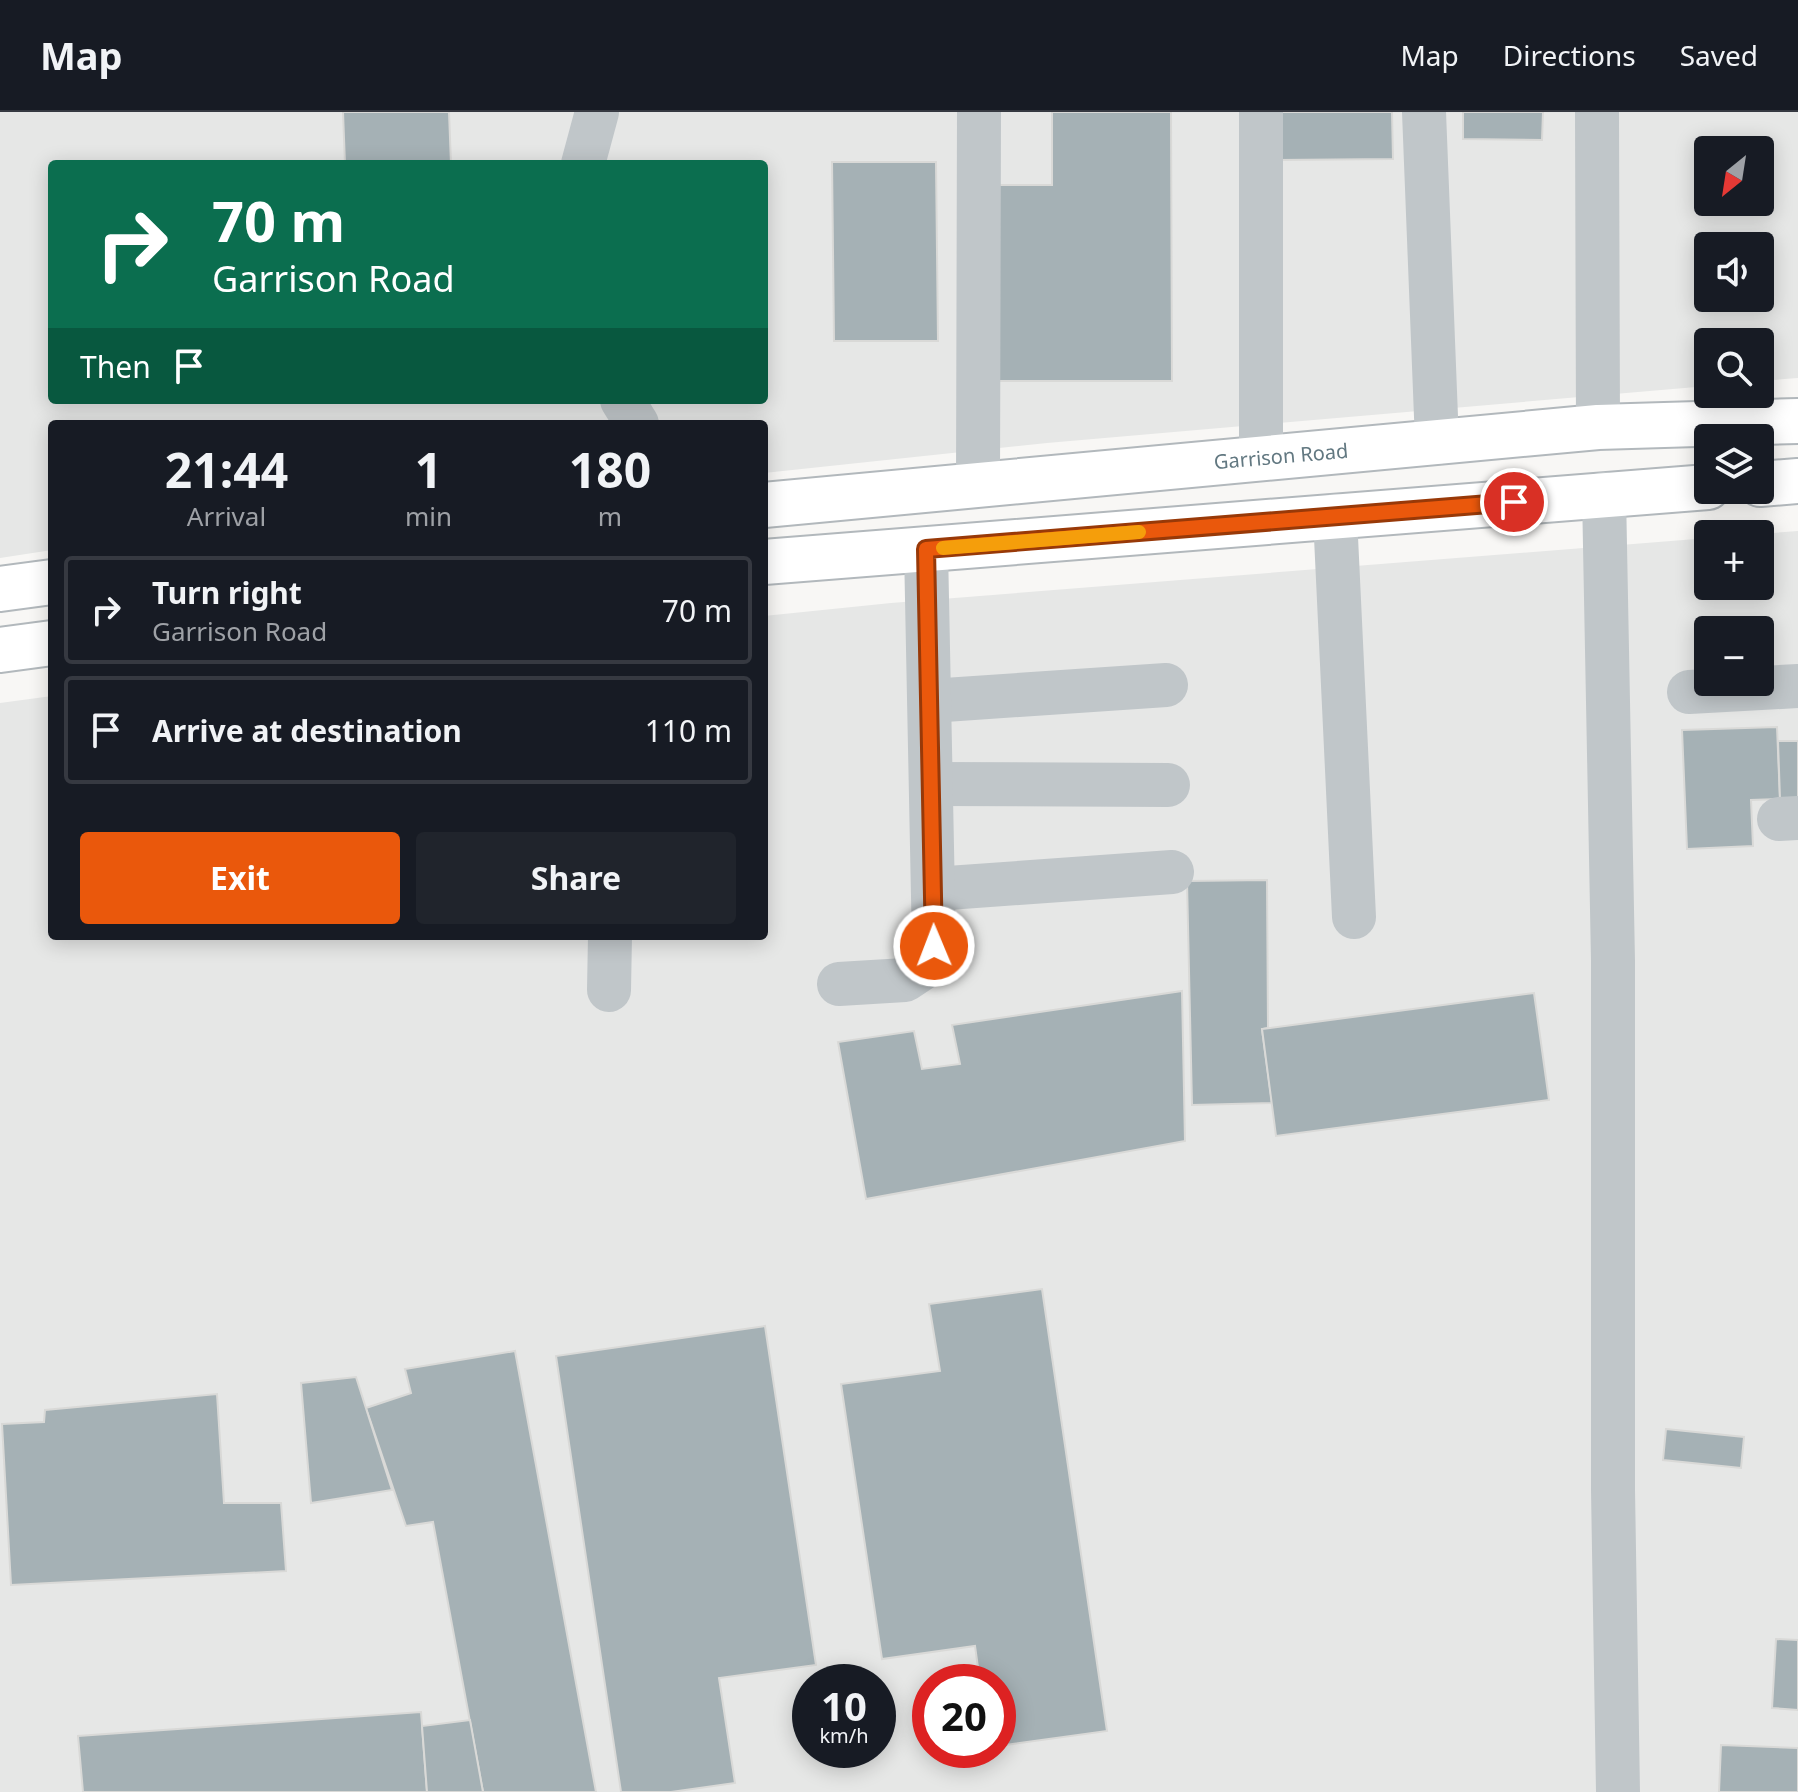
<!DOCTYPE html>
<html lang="en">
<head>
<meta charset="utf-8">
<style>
	:root { --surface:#171b24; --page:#20242c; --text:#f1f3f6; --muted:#9ea1a6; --line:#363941; --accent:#ea580c }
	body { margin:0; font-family:"Noto Sans",sans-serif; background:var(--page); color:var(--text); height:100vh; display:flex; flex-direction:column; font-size:30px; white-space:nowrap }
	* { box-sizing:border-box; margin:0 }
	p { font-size:26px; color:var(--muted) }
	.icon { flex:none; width:44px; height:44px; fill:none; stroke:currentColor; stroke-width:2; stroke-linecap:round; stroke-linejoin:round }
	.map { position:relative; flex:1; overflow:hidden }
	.side { position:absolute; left:48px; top:308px; width:720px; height:520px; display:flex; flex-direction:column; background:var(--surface); border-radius:8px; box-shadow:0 4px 20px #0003 }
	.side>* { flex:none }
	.top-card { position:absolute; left:48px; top:48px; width:720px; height:244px; border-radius:8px; box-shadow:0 4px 20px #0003; background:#0b6e4f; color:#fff; overflow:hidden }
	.needle { width:52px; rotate:210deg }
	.controls { position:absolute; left:1694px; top:24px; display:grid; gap:16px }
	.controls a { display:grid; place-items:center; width:80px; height:80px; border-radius:8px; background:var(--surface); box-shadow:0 4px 20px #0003; font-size:40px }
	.speed { position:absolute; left:792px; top:1552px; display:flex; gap:16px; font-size:40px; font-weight:700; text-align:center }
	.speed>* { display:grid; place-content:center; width:104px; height:104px; border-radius:50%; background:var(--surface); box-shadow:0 4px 20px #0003; line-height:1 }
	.speed small { font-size:20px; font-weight:400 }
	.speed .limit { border:12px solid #d22; background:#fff; color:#111 }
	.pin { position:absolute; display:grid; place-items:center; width:68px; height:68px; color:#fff; margin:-34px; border:4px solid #fff; border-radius:50%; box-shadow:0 2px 8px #0007 }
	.me { position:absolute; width:88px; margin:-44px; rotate:359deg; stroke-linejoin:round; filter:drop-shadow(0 0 6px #0008) }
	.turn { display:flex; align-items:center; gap:28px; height:168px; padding:0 32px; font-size:36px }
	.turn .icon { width:104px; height:104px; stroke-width:2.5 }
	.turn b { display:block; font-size:56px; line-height:68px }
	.then { display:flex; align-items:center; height:76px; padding:0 32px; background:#0003; gap:16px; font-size:30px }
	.eta { display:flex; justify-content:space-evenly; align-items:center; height:136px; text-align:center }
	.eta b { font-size:48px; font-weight:700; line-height:56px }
	.cta { display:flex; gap:16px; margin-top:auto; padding:16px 32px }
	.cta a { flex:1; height:92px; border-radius:8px; background:var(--accent); color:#fff; font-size:32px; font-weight:700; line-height:92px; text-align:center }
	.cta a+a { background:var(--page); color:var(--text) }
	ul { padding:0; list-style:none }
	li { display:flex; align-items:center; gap:24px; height:108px; margin:0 16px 12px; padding:0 16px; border:4px solid var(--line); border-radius:8px }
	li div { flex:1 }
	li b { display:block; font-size:30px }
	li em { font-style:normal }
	header { display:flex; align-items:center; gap:48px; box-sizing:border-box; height:112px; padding:0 40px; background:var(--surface); border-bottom:2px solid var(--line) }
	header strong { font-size:38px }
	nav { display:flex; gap:44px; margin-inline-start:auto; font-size:28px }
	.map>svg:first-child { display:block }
	.built { fill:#e6e7e6; fill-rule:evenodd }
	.building { fill:#a5b1b5; stroke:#d9d9d7; stroke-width:2 }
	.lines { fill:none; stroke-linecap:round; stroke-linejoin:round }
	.major-casing { stroke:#b2b8bc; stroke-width:48 }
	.minor { stroke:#c0c6c9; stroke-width:44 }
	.major { stroke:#fff; stroke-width:44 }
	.route-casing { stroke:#983908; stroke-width:20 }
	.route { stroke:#ea580c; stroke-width:14 }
	.slow { stroke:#f59e0b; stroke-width:14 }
	.labels { text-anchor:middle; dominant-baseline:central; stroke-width:8; stroke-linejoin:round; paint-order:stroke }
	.street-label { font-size:20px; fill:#627881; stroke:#fff }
</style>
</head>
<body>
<header>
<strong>Map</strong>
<nav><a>Map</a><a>Directions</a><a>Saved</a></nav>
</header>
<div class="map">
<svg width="1798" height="1680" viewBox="0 0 1798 1680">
	<rect width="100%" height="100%" fill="#f8f7f5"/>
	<!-- built -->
	<g class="built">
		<path d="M 0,0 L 1798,0 L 1798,266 L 1760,269 L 1760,230 L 1708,230 L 1708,274 L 1047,331 L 764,361 L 764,312 L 52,312 L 52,438 L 0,446 ZM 1708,38 L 1760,38 L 1760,90 L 1708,90 ZM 52,52 L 764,52 L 764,288 L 52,288 ZM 1708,134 L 1760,134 L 1760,186 L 1708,186 Z"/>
		<path d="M 1798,419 L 1798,1680 L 0,1680 L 0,591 L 52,584 L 52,824 L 764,824 L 764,504 L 891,491 L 1708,426 L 1708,474 L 1760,474 L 1760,422 ZM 1708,518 L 1760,518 L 1760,570 L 1708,570 ZM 810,1570 L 878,1570 L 878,1638 L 810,1638 ZM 930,1570 L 998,1570 L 998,1638 L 930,1638 Z"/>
	</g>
	<!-- building -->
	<g class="building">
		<path d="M 343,0 L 449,0 L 451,52 L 345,52 Z"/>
		<path d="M 1052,0 L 1171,0 L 1172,269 L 998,269 L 997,73 L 1052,73 Z"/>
		<path d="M 1277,0 L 1392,0 L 1393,47 L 1277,48 Z"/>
		<path d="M 1463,0 L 1543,0 L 1542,28 L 1463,27 Z"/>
		<path d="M 832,50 L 936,50 L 938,229 L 834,229 Z"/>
		<path d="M 1777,615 L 1780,687 L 1751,688 L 1753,734 L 1687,737 L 1682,618 Z"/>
		<path d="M 1778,629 L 1798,629 L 1798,686 L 1780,687 Z"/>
		<path d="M 1267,768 L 1268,916 L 1262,917 L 1272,991 L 1192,993 L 1187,769 Z"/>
		<path d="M 1182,879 L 1185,1029 L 866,1087 L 838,930 L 914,919 L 922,957 L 960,952 L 952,913 Z"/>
		<path d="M 1534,881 L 1549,988 L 1276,1024 L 1262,917 Z"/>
		<path d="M 1042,1177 L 1107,1619 L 998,1634 L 998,1570 L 980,1570 L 975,1534 L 882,1547 L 841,1272 L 940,1259 L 929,1192 Z"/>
		<path d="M 765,1214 L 816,1553 L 719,1566 L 735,1671 L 671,1680 L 621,1680 L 556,1244 Z"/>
		<path d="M 515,1239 L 596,1680 L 483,1680 L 433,1410 L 406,1414 L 366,1296 L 411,1281 L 405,1257 Z"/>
		<path d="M 356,1265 L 392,1378 L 311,1391 L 301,1271 Z"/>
		<path d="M 217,1282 L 224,1391 L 281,1391 L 286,1459 L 11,1473 L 2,1312 L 44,1310 L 45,1298 Z"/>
		<path d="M 1666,1317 L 1744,1325 L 1741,1356 L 1663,1348 Z"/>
		<path d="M 1776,1527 L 1798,1528 L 1798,1598 L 1772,1596 Z"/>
		<path d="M 421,1600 L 427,1680 L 83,1680 L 78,1624 Z"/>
		<path d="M 470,1608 L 483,1680 L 427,1680 L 422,1614 Z"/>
		<path d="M 1721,1633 L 1798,1636 L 1798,1680 L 1719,1680 Z"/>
	</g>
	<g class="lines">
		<!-- major casing -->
		<g class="major-casing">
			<g id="major">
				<path d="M 1760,372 L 1798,369"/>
				<path d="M 764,393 L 1598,315 L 1798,309"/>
				<path d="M 764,450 L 1708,375"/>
				<path d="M 0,477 L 52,470"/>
				<path d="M 0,538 L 52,531"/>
			</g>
		</g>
		<!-- minor -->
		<g class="minor">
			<path d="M 1424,0 L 1437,330"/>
			<path d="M 1597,0 L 1598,315"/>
			<path d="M 583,52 L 597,0"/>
			<path d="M 622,288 L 637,312"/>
			<path d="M 1261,346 L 1261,0"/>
			<path d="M 978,372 L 979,0"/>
			<path d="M 1604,382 L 1613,849 L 1613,1378 L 1618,1680"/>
			<path d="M 1335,404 L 1354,805"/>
			<path d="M 1689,580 L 1798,574"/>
			<path d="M 930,589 L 1166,573"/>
			<path d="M 931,672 L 1168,673"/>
			<path d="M 1779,707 L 1798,706"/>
			<path d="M 934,777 L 1172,760"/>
			<path d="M 839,872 L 905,868 L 926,854 L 934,834 L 926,437"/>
			<path d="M 609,878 L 610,824"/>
		</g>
		<!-- major -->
		<use href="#major" class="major"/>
	</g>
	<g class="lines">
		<!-- route casing -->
		<g class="route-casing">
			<path id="route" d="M 934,834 L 926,437 L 1514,390"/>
		</g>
		<!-- route -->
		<use href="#route" class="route"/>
		<!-- slow -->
		<path class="slow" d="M 943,436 L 1139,420"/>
	</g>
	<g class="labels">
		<!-- street labels -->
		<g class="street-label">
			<text transform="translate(1281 344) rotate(-5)">Garrison Road</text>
		</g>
	</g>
</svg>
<div class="controls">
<a><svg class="needle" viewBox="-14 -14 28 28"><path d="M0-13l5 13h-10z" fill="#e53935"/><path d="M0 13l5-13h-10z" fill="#9ea1a6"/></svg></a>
<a><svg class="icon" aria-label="sound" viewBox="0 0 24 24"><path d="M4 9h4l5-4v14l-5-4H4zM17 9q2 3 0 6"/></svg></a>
<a><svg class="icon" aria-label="search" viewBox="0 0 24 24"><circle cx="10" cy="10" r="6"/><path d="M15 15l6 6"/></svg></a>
<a><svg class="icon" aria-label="layers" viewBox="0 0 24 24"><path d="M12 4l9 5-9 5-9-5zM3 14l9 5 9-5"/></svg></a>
<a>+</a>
<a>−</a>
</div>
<div class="speed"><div>10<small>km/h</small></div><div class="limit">20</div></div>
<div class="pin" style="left:1514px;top:390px;background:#d93025"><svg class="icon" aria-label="arrive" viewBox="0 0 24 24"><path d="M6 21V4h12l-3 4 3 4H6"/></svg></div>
<svg class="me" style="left:934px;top:834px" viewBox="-20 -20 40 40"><circle r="17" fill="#ea580c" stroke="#fff" stroke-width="3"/><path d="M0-11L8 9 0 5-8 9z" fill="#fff"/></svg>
<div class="top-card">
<div class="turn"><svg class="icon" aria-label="right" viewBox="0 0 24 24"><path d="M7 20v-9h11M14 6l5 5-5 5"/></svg><div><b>70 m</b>Garrison Road</div></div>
<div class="then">Then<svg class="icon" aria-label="arrive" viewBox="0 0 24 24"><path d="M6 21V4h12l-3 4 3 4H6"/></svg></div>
</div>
<section class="side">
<div class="eta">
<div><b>21:44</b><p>Arrival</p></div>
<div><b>1</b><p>min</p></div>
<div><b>180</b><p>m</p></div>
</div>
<ul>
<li><svg class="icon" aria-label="right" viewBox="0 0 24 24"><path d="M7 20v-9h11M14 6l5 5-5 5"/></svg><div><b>Turn right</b><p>Garrison Road</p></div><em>70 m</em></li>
<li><svg class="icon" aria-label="arrive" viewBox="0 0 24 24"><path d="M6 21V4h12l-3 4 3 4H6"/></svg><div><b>Arrive at destination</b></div><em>110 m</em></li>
</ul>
<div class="cta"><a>Exit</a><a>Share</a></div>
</section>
</div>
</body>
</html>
